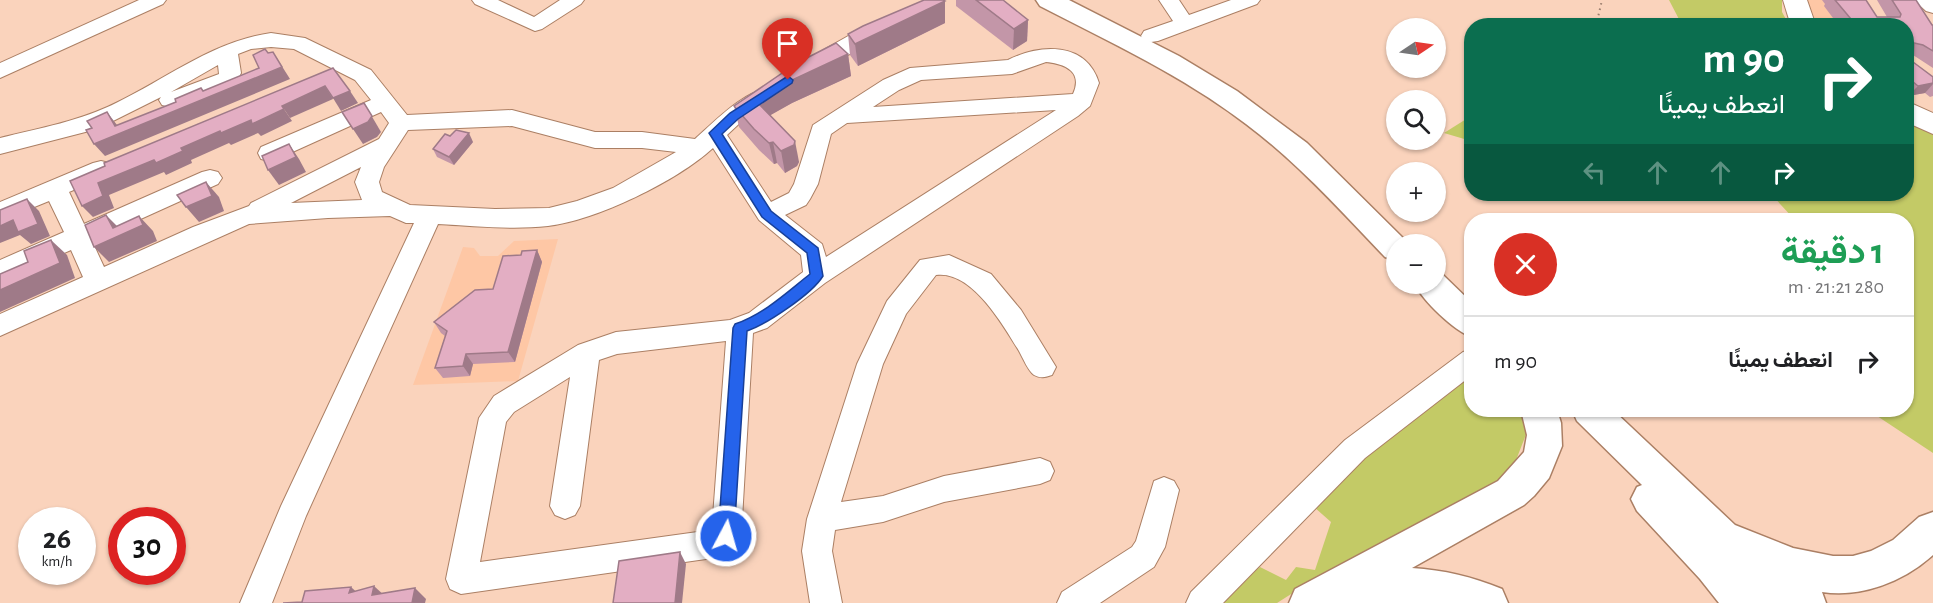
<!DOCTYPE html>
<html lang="ar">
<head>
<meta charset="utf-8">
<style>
	:root { --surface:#fff; --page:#f2f2f2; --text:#202124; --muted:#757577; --line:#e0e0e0 }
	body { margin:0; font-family:"Alegreya Sans",Vazirmatn,sans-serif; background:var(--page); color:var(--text); direction:rtl; height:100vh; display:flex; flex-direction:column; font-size:22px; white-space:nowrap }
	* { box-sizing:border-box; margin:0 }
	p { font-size:20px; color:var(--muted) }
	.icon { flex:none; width:33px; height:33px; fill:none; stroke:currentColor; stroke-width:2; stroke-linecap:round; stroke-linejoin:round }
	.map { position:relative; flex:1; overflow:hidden; direction:ltr }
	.panel { position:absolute; left:1464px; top:213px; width:450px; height:204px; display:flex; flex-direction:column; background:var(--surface); border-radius:24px; box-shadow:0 2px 4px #0004; direction:rtl }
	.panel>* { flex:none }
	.top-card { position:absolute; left:1464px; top:18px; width:450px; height:183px; border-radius:24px; box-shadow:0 2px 4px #0004; direction:rtl; background:#0b6e4f; color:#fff; overflow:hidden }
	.needle { width:39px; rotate:77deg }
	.fabs { position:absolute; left:1386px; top:18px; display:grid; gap:12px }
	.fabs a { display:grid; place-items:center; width:60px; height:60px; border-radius:50%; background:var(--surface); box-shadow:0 2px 4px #0004; font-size:30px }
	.speed { position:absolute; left:18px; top:507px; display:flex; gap:12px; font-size:30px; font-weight:700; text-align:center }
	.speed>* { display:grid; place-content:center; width:78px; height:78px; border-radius:50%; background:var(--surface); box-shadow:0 2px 4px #0004; line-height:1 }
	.speed small { font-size:15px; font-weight:400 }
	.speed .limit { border:9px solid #d22; background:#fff; color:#111 }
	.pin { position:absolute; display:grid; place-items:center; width:51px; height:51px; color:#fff; margin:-62px -26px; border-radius:50% 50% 50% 0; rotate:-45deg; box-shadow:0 0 6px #0007 }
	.pin .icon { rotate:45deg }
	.me { position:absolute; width:66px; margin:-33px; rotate:6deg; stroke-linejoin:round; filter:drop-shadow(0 0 4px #0008) }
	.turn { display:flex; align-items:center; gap:21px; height:126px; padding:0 30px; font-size:27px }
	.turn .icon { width:78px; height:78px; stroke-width:2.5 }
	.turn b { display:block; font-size:42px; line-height:51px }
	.lanes { display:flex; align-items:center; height:57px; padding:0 30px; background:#0003; justify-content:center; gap:30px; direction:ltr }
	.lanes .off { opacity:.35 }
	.round { display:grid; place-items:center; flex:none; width:63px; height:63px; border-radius:32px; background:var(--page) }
	.head { display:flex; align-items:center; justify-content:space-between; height:102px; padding:0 30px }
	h1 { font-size:36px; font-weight:700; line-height:45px; color:#1e9e55 }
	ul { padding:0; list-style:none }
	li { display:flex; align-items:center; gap:18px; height:90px; padding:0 30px; border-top:2px solid var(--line) }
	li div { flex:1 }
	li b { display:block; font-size:22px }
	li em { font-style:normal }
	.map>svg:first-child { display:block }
	.built { fill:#fec7a5 }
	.green { fill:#c3ca66 }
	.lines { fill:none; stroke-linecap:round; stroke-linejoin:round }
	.minor-casing { stroke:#ab7f64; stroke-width:2 }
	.major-casing { stroke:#ab7f64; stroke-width:2 }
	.highway-casing { stroke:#ab7f64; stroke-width:3 }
	.path { stroke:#9a7d6d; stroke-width:2; stroke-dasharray:1.5 4; stroke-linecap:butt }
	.minor { fill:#fff; fill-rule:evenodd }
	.major { fill:#fff; fill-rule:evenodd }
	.highway { fill:#fff; fill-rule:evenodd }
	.wall { fill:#c396a8 }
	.shaded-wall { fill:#9f7a88 }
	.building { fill:#e3aec3; stroke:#9f7a88; stroke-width:1.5 }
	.route { fill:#2563eb; stroke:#184099; stroke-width:1.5 }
</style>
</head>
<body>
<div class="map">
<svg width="1933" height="603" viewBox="0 0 1933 603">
	<rect width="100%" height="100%" fill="#fad3bc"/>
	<!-- built -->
	<g class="built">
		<path d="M 1802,0 L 1864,0 L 1879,25 L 1811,25 Z"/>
		<path d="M 558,239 L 518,381 L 413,385 L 463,247 L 474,248 L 480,256 L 498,256 L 514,241 Z"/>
	</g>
	<!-- green -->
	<g class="green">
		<path d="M 1669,0 L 1782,0 L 1782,12 L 1789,25 L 1682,25 Z"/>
		<path d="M 1471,116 L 1471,141 L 1444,133 Z"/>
		<path d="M 1907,117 L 1933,133 L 1933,453 L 1868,410 L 1906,410 L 1906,220 L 1790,220 L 1793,218 L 1771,194 L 1906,194 Z"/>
		<path d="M 1471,370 L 1472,410 L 1525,410 L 1532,419 L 1511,473 L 1310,582 L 1277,603 L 1215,603 L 1260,567 L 1286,580 L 1296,567 L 1315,570 L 1331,522 L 1314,507 L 1361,454 Z"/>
	</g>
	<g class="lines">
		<!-- minor casing -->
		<g class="minor-casing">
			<g id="minor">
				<path d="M 139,0 L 166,0 L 163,4 L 0,78 L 0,63 Z"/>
				<path d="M 472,0 L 498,0 L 534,17 L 560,0 L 584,0 L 581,4 L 542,29 L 535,31 L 475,4 Z"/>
				<path d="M 1159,0 L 1179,0 L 1189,15 L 1231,0 L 1260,0 L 1257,4 L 1158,41 L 1151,42 L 1144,41 L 1141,36 L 1144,31 L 1173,21 Z"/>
				<path d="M 1914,0 L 1933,0 L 1933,13 L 1926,11 Z"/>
				<path d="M 880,25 L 887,26 L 890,31 C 887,35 829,65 818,71 L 811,73 L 804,71 L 800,66 L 804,61 L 850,35 Z"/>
				<path d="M 271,33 L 305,38 L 371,70 L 407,115 L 512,110 L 595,132 L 642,132 L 695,139 C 712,124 750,84 773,90 L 776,95 L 773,100 L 742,121 L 727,135 L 771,202 L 789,193 L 794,184 L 813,125 L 883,80 L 910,68 L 1008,60 C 1040,44 1086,41 1099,83 L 1090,106 L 1078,116 L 825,283 L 767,328 L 753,333 L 741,536 L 731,553 L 720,557 L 461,594 L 450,589 L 446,579 L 479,418 L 494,396 L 578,345 L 616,332 L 730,320 L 749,313 L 803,272 L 801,255 L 759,220 L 713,148 C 677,181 597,220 548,226 C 512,230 474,226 438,224 L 306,516 L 272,603 L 240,603 L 281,506 L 414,223 L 406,223 L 390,216 L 328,218 L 249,224 L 0,336 L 0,314 L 83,277 L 71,250 L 0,281 L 0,260 L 64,232 L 49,201 L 0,221 L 0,202 L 93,163 L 101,161 L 109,163 L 112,169 L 109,175 L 69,192 L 84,224 L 202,172 L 210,170 L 218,172 L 222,178 L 218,184 L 92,241 L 104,267 L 193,227 L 249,206 L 251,203 L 379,139 L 389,123 L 381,112 L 277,159 L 269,161 L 261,159 L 258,153 L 261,147 L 371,100 L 355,80 L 294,49 L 271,47 L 251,49 L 238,54 L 241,73 L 236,83 L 178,105 L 170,107 L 162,105 L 159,100 L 161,97 L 97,129 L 0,154 L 0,138 C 40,128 81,121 118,102 C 169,77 214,41 271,33 ZM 1046,62 C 1066,64 1083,72 1073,94 L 873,107 L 899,90 L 921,80 L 1012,74 ZM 218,65 L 219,74 L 171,92 ZM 1056,110 L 826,257 L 822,244 L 785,215 L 806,205 L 810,199 L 818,184 L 831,134 L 847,123 ZM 512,126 L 595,148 L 642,148 L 676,152 L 613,188 L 577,201 L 549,208 L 495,209 L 410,205 L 382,192 L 379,182 L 384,167 L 408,130 ZM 361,167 L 355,182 L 362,200 L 291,203 ZM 726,341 L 712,530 L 480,562 L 506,422 L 514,412 L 570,377 L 550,506 L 555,515 L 565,519 L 575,515 L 580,506 L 599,360 L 617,354 Z"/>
				<path d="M 949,255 L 991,274 L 1021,310 L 1056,367 L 1052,375 C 1046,377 1041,379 1034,375 C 1028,371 1023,358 1019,351 C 1003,325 972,270 936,275 L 906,314 L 883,364 L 841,502 L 883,496 L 944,476 L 1040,458 L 1050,462 L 1054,471 L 1050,480 L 1040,484 L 944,502 L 883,522 L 835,530 L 832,551 L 842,603 L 810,603 L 802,551 L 807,519 L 857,364 L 887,301 L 920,260 Z"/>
				<path d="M 1472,349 L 1472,375 L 1365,458 L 1223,603 L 1186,603 L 1191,592 L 1345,440 L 1463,352 Z"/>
				<path d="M 1164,477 L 1174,481 L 1179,490 L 1165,547 L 1154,567 L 1100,603 L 1057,603 L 1062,592 L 1132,547 L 1136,541 L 1154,481 Z"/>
			</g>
		</g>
		<!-- major casing -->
		<g class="major-casing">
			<g id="major">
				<path d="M 1783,0 L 1807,0 L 1816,26 L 1791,26 Z"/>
				<path d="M 1906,101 L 1933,113 L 1933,134 L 1906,122 Z"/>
			</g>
		</g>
		<!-- highway casing -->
		<g class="highway-casing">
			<g id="highway">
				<path d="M 1036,0 L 1069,0 L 1179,56 L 1237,91 L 1307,143 L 1409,244 L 1396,244 L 1396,261 L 1385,257 C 1341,211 1298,163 1246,124 C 1183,76 1110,42 1040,6 Z"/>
				<path d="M 1436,273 L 1443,275 L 1472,303 L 1472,337 C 1454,331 1422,300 1415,284 L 1436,284 Z"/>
				<path d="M 1521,410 L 1557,410 L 1561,423 L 1562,446 L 1549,478 L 1534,496 L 1524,505 L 1412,568 C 1444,570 1473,577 1502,589 L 1508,603 L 1289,603 L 1295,589 L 1498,481 L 1524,452 L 1527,435 Z"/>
				<path d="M 1572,410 L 1613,410 L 1735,525 L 1793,548 L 1833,556 L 1853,556 L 1871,551 L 1893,540 L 1919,517 L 1933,512 L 1933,555 C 1903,582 1861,598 1822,592 L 1826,603 L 1719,603 L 1700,579 L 1637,511 L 1631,499 L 1637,487 L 1642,485 L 1577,421 Z"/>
			</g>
		</g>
		<!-- path -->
		<path class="path" d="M 1596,26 L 1602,0"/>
		<!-- minor -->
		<use href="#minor" class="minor"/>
		<!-- major -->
		<use href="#major" class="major"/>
		<!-- highway -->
		<use href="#highway" class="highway"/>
	</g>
	<!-- wall -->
	<g class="wall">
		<path d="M 956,0 L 1003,0 L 1028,20 L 1027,41 L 1013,50 L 956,6 Z"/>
		<path d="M 1822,0 L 1866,0 L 1877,17 L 1887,17 L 1877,0 L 1916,0 L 1932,25 L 1933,25 L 1933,68 L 1913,55 L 1913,62 L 1933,77 L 1933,96 L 1930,97 L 1925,93 L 1908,96 L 1906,95 L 1906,26 L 1839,26 L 1824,6 L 1825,4 Z"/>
		<path d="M 945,1 L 945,23 L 858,66 L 850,55 L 848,34 Z"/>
		<path d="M 848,54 L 851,76 L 792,103 L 770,115 L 799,162 L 797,166 L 785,173 L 777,163 L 774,164 L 759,150 L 739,127 L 734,106 Z"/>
		<path d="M 473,142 L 454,165 L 437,157 L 433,149 Z"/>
		<path d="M 537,250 L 542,262 L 515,362 L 473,364 L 470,376 L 443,378 L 435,368 L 445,336 L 441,333 L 434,322 L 493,289 L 521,255 Z"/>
	</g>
	<!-- shaded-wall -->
	<g class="shaded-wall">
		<path d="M 945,1 L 945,23 L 858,66 L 855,44 Z"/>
		<path d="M 1028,20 L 1027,41 L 1013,50 L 1014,29 Z"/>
		<path d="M 273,52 L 290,79 L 105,156 L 94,144 L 115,126 L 107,112 L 117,125 L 122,132 L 201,88 L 208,97 L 282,67 Z"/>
		<path d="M 848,54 L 851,76 L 792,103 L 760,121 L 755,100 L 788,82 Z"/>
		<path d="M 1933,83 L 1933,84 L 1925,93 L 1908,96 L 1918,86 Z"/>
		<path d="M 325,86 L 333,99 L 290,118 L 282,106 Z"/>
		<path d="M 350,91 L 358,103 L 341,111 L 333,98 Z"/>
		<path d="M 364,103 L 381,132 L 377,137 L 363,144 L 353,129 Z"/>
		<path d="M 284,109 L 292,121 L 261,136 L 258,133 L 231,145 L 229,143 L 191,160 L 192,163 L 166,175 L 164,172 L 109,195 L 114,208 L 93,217 L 82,206 L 98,183 L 220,131 Z"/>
		<path d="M 469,133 L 473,142 L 454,165 L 449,157 Z"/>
		<path d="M 795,141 L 799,162 L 797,166 L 785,173 L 781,151 Z"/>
		<path d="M 773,142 L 777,163 L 774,164 L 769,143 Z"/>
		<path d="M 289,144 L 299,159 L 306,172 L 279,185 L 268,170 Z"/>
		<path d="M 206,182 L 219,197 L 224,211 L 199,222 L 186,207 Z"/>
		<path d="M 27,199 L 39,211 L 50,236 L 31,244 L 20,235 L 0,243 L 0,226 Z"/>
		<path d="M 106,215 L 121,230 L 139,216 L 153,231 L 157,241 L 109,262 L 94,247 L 113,228 Z"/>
		<path d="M 51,240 L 67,255 L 75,278 L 0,312 L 0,290 Z"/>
		<path d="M 537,250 L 542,262 L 515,362 L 508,352 Z"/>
		<path d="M 466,354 L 473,364 L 470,376 L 463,366 Z"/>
		<path d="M 680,552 L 686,564 L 682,603 L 675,603 Z"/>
		<path d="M 374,586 L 386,597 L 372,595 Z"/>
		<path d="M 351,587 L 363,598 L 349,593 Z"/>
		<path d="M 415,588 L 426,599 L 425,603 L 412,603 Z"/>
	</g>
	<!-- building -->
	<g class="building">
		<path d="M 924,0 L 943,0 L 945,1 L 855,44 L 848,34 L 863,26 Z"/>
		<path d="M 976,0 L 1003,0 L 1028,20 L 1014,29 Z"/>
		<path d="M 1835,0 L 1866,0 L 1877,17 L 1900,17 L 1901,14 L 1892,0 L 1916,0 L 1932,25 L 1933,25 L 1933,51 L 1923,45 L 1914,43 L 1913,62 L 1933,77 L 1933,83 L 1918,86 L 1906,76 L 1906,26 L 1853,26 L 1856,25 Z"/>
		<path d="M 836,43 L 848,54 L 788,82 L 755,100 L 795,141 L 794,145 L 781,151 L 773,142 L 769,143 L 754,129 L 734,106 L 797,63 Z"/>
		<path d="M 265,49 L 268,53 L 273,52 L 282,67 L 94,144 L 86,130 L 92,128 L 87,121 L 107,112 L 115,126 L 176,102 L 175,99 L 201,88 L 203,91 L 259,68 L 253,55 Z"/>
		<path d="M 333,68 L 350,91 L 333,98 L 325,86 L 282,106 L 284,109 L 252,124 L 251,120 L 221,133 L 220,131 L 181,148 L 183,151 L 156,163 L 154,160 L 98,183 L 103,196 L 82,206 L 70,181 L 105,166 L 104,163 Z"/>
		<path d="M 364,103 L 372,116 L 368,122 L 353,129 L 342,112 Z"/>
		<path d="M 456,130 L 469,133 L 449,157 L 433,149 L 445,134 L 450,136 Z"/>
		<path d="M 289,144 L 296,157 L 268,170 L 262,156 Z"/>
		<path d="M 206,182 L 212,196 L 186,207 L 177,195 Z"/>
		<path d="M 27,199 L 38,224 L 18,232 L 13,220 L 0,226 L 0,210 Z"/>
		<path d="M 106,215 L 113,228 L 139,216 L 143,225 L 94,247 L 85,225 Z"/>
		<path d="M 51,240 L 60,263 L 0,290 L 0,274 L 28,262 L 24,251 Z"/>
		<path d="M 537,250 L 508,352 L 466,354 L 463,366 L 435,368 L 447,331 L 434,322 L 475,290 L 493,289 L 503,256 L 521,255 L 522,251 Z"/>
		<path d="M 680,552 L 675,603 L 613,603 L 619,561 Z"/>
		<path d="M 374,586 L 372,595 L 415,588 L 412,603 L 283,603 L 302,602 L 305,591 L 351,587 L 349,593 Z"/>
	</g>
	<!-- route -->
	<path class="route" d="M 788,76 L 793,80 L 792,83 L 738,119 L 722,134 L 771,211 L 818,248 L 823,276 C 812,294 767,324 747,331 L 734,536 L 732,541 L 726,543 L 720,541 L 718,536 L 733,328 L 735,324 C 764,314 786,293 810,274 L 807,253 L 762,217 L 709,133 L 730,113 Z"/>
</svg>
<div class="fabs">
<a><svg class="needle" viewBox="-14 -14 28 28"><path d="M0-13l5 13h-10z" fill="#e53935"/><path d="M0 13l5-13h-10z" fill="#757577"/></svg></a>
<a><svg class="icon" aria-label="search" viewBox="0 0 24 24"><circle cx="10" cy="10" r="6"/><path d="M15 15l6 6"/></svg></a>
<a>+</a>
<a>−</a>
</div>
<div class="speed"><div>26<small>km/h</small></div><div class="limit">30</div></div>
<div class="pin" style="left:788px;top:80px;background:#d93025"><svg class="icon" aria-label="arrive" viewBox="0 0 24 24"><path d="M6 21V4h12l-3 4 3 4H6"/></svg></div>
<svg class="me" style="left:726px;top:536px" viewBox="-20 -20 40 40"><circle r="17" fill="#2563eb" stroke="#fff" stroke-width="3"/><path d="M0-11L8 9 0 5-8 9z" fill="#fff"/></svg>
<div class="top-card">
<div class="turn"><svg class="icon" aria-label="right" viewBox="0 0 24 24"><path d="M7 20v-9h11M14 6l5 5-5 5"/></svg><div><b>90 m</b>انعطف يمينًا</div></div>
<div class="lanes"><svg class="icon off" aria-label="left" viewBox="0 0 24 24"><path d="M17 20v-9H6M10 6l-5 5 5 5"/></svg><svg class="icon off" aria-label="ahead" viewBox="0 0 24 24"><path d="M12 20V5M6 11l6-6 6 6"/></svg><svg class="icon off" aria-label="ahead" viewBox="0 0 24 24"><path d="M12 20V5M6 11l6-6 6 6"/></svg><svg class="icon" aria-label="right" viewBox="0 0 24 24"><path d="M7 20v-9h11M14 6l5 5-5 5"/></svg></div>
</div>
<section class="panel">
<div class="head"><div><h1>1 دقيقة</h1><p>280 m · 21:21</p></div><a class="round" style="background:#d93025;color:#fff"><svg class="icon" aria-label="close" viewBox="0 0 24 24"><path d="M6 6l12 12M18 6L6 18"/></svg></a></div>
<ul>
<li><svg class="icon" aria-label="right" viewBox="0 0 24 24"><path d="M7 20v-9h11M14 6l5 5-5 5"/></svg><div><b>انعطف يمينًا</b></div><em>90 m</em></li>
</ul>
</section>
</div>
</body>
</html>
